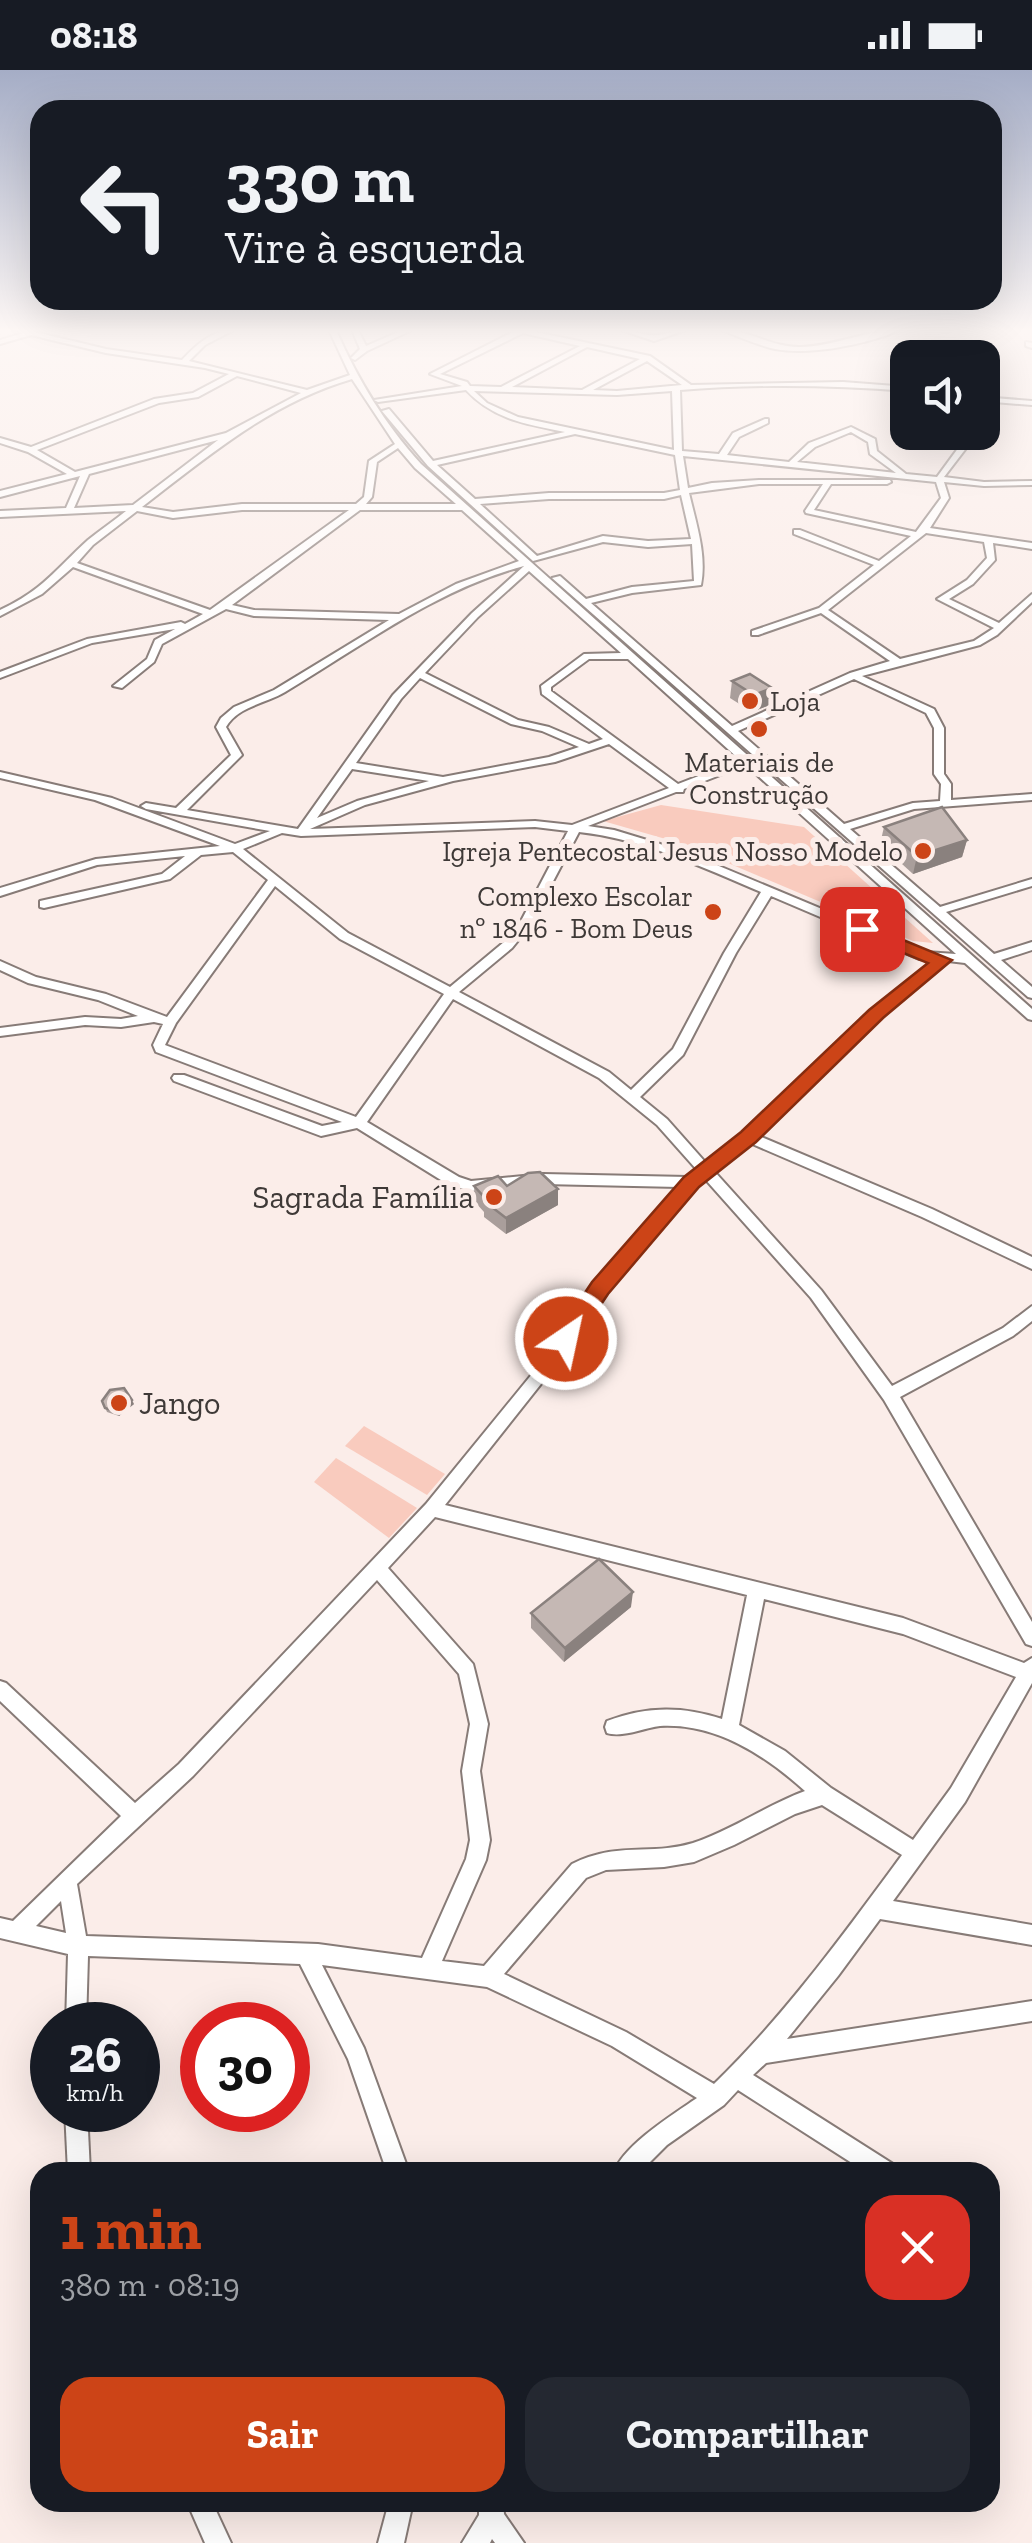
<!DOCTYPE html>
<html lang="pt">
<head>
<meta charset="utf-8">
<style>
	:root { --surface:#171b24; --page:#242831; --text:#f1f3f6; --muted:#9ea1a6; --accent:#cc4417 }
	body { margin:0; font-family:"Zilla Slab",serif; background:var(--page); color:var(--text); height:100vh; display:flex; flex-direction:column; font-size:38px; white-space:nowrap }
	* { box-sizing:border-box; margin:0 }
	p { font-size:32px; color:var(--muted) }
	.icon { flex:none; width:55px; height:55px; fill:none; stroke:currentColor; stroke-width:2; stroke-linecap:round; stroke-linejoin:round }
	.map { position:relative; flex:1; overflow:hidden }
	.details { position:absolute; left:30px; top:2092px; width:970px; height:350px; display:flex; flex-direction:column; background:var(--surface); border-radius:30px; box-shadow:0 10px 40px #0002 }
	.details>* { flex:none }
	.guide { position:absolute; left:30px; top:30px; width:972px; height:210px; border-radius:30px; box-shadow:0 10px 40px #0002; background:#171b24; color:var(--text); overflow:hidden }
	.controls { position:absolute; left:890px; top:270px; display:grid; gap:20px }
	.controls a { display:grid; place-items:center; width:110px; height:110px; border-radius:20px; background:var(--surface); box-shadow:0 10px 40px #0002; font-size:50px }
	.speed { position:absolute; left:30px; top:1932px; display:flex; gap:20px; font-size:50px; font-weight:700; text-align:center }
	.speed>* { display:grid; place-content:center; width:130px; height:130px; border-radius:50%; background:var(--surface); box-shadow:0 10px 40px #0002; line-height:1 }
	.speed small { font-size:25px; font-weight:400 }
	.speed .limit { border:15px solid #d22; background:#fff; color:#111 }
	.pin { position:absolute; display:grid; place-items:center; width:85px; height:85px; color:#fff; margin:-42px; border-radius:20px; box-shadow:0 5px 15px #0006 }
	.me { position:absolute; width:110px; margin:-55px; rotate:34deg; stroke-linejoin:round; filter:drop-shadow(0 0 8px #0008) }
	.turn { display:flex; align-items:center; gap:35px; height:210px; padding:0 30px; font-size:45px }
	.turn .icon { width:130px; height:130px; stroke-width:2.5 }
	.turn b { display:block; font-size:70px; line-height:85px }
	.round { display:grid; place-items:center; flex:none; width:105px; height:105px; border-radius:30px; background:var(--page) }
	.head { display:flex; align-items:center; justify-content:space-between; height:170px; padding:0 30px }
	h1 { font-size:60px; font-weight:700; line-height:75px; color:var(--accent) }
	.cta { display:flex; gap:20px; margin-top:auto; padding:20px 30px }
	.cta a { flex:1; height:115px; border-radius:30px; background:var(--accent); color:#fff; font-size:40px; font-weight:700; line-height:115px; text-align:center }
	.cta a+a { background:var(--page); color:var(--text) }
	.status { display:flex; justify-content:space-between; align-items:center; height:70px; padding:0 50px; background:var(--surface); direction:ltr }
	.status svg { height:28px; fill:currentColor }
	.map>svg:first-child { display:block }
	.green { fill:#f9cbbe }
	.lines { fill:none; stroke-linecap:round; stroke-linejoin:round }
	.minor-casing { stroke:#877b77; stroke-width:4 }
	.minor { fill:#fff; fill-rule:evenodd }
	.wall { fill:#a99e9b }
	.shaded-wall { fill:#8a817e }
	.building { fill:#c5b8b4; stroke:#8a817e; stroke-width:2.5 }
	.route { fill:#cc4417; stroke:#852c0f; stroke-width:2.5 }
	.poi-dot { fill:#cc4417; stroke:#fbede9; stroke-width:4 }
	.labels { text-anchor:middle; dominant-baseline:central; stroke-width:10; stroke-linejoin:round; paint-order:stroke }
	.far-poi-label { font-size:28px; fill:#3e3937; stroke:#fbede9; text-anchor:end }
	.poi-label { font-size:32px; fill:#3e3937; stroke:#fbede9; text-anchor:end }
</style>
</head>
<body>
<div class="status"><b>08:18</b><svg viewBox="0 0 49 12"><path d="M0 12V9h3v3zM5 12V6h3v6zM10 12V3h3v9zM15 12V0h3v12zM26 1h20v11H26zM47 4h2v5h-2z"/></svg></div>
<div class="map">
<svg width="1032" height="2473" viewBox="0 0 1032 2473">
	<rect width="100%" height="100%" fill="#fbede9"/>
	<!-- green -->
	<g class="green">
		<path d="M 661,735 L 804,757 L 933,873 L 913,871 L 683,774 L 603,751 Z"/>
		<path d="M 364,1356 L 445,1404 L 427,1425 L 345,1376 Z"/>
		<path d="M 336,1388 L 417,1438 L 389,1468 L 314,1412 Z"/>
	</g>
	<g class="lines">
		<!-- minor casing -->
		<g class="minor-casing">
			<g id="minor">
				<path d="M 17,260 L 27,260 L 106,279 L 182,290 C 196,275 212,260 234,260 L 205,275 L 189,291 L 307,320 L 350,305 L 329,260 L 336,260 C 358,310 384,353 421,394 L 1032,939 L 1032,950 L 1028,949 L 965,893 L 948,891 L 880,947 L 759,1066 L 932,1139 L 1032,1187 L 1032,1199 L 922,1147 L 750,1073 L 714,1101 L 821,1220 L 892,1316 L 1003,1258 L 1032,1236 L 1032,1251 L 1013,1266 L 900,1327 L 1032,1552 L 1032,1576 L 1026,1574 L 884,1330 L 811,1228 L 705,1109 L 696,1116 L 605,1222 L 556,1295 L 445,1435 L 903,1548 L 1024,1593 L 1032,1588 L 1032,1613 L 965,1732 L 893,1831 L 1032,1855 L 1032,1875 L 880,1849 L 838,1906 L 787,1969 L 1032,1931 L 1032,1951 L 766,1993 L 753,2005 L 893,2094 L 896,2102 L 866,2102 L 738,2020 L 724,2035 L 667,2075 L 640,2102 L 614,2102 C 624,2075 672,2045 697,2028 L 612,1976 L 487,1917 L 322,1895 L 364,1978 L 409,2102 L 387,2102 L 348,1989 L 300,1894 L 88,1886 L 86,1955 L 66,1955 L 68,1884 L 0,1868 L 0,1848 L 13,1851 L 121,1746 L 0,1631 L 0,1611 L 6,1613 L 135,1733 L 179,1694 L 426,1434 L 546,1287 L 595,1214 L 679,1117 L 543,1114 L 471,1121 L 449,1115 L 357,1058 L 321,1066 L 174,1011 L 172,1008 L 174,1005 L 184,1005 L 322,1056 L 342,1052 L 156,982 L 153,975 L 163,954 L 154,952 L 121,957 L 85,955 L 0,966 L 0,958 L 85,947 L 121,949 L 138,946 L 98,930 L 28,913 L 0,900 L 0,891 L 36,907 L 106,924 L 167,947 L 268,810 L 233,782 L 201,785 L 170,809 L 44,838 L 40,837 L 40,831 L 162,804 L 185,786 L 97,795 L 0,826 L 0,818 L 96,789 L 220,776 L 95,730 L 0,708 L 0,702 L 112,728 L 235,774 L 270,761 L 146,739 L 141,736 L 146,733 L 176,738 L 231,685 L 216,657 L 221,648 L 234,637 L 274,620 L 389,550 L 254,546 L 226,539 L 162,574 L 154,592 L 122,618 L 113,616 L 147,589 L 155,570 L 175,559 L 92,573 L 0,608 L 0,602 L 87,569 L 181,552 L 185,554 L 203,544 L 73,497 L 42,524 L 0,546 L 0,540 C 43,520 55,500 88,470 C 100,460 114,451 126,441 L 0,447 L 0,441 L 66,438 L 80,406 L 0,427 L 0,421 L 67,404 L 28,382 L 0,373 L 0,368 L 31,377 L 154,329 L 193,323 L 229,304 L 205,298 L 106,283 L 31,265 L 0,274 L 0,270 L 23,263 ZM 237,306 L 301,323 L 226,363 L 75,402 L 37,380 L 159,333 L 198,327 ZM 352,309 L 395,374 L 369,391 L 364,427 L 356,434 L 242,434 L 173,442 L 142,437 C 208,386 270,333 352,309 ZM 218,370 L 133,435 L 74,438 L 89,404 ZM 398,378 L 415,398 L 456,434 L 366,434 L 372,427 L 377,392 ZM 242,440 L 349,440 L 210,540 L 77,493 L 93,475 L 137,441 L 173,448 ZM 360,440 L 462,440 L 519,491 L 456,514 L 399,544 L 254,540 L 232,535 ZM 524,496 L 472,543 L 393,625 L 298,759 L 187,740 L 242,685 L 226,657 C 238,636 265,634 285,622 C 362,576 437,519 524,496 ZM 529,501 L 621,583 L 584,584 L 541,616 L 542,624 L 603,669 L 589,674 L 549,657 L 518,650 L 425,603 L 478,547 ZM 589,589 L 628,589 L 740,690 L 678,714 L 551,621 L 551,617 ZM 420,608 L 511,654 L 542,661 L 579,677 L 549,687 L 443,707 L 356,693 L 401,629 ZM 609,674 L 669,718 L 572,755 L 535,751 L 310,759 L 365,735 L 453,711 L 555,692 ZM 746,695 L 956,884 L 925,882 L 683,781 L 614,760 L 588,756 L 676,722 L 683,722 L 684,719 ZM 352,699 L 429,711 L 357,731 L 317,748 ZM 535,757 L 568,761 L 520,853 L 504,872 L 450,917 L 348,863 L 243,779 L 282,763 L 301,766 ZM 579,762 C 643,769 702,797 761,822 L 724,883 L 673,979 L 631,1020 L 609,1002 L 459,922 L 512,878 L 529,857 ZM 275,816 L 340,869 L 444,924 L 356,1047 L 165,975 L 176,953 ZM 771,826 L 919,889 L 935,891 L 872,941 L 744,1064 L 706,1093 L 667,1049 L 640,1027 L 683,985 L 736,883 ZM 453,929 L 599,1008 L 657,1055 L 697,1100 L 688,1107 L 543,1104 L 471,1111 L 459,1107 L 367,1052 ZM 435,1447 L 747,1525 L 722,1649 C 683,1636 647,1636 607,1651 L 605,1657 L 607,1663 C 622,1668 644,1658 660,1656 C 716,1653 765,1685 805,1721 C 767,1735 732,1760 693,1773 C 649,1786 618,1771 572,1794 L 484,1896 L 442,1891 L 486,1790 L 490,1770 L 480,1701 L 488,1654 L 473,1594 L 388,1498 ZM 377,1510 L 459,1604 L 470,1654 L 462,1701 L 470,1770 L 466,1789 L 422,1888 L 318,1874 L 86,1866 L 77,1814 L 193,1706 ZM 764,1529 L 903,1564 L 1016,1607 L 951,1718 L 913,1770 L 831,1718 L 785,1681 L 739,1655 ZM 822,1735 L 902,1785 C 843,1865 785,1945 714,2014 L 626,1962 L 504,1904 L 586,1808 L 606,1800 L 664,1797 L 694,1792 L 734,1775 L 795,1744 ZM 61,1831 L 66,1863 L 36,1856 Z"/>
				<path d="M 352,260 L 358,260 L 366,276 L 403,260 L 412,260 L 367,281 L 355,290 L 351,288 L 360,279 Z"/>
				<path d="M 515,260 L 526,260 L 650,286 L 691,315 L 843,312 L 908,317 L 908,321 C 832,315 754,314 680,320 L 682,381 L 719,384 L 733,363 L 765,349 L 768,349 L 768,353 L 739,367 L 727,385 L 789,392 L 809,373 L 851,357 L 875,369 L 877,381 L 906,404 L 937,407 L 959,377 L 959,362 L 967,362 L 967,377 L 944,407 L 984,412 L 1032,411 L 1032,415 L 984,416 L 944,412 L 949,428 L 930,458 L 1032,473 L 1032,479 L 993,473 L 995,490 L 973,514 L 949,529 L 999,553 L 1032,524 L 1032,532 L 997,565 L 980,575 L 862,606 L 934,639 L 944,658 L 944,704 L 951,714 L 951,730 L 1032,724 L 1032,730 L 914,739 L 850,759 L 940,837 L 1032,809 L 1032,816 L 946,842 L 994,884 L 1032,872 L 1032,880 L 1001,890 L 1032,917 L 1032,928 L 1028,927 L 552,508 L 560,506 L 586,529 L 632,517 L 694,511 L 692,474 L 648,477 L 603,472 L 533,491 L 428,396 L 382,341 L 389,339 L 433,391 L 565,362 C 527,354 494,350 466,320 L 378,332 L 374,330 L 462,316 L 430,304 L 515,261 ZM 523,263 L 580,276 L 501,317 L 470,316 L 467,312 L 440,304 ZM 587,277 L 640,289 L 582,320 L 512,317 ZM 647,291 L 682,315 L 617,321 L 593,320 ZM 474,321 L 617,325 L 672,321 L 674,380 L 518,347 L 487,333 ZM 851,362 L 868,372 L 870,384 L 896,403 L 797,392 L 815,377 ZM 575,364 L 675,385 L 680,420 L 664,423 L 549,423 L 475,429 L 437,395 ZM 683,386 L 936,412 L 941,428 L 916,462 L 814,440 L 831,414 L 887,414 L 891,412 L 890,410 L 759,410 L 712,413 L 688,418 ZM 759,414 L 823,414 L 805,441 L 806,443 L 911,466 L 879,491 L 800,460 L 794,460 L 794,464 L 874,495 L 819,538 L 752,561 L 752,565 L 758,565 L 821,543 L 890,591 L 850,603 L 732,656 L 591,533 L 632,523 L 701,515 C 707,485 696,453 689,423 ZM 681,425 L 691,469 L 648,471 L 603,466 L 537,486 L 480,434 L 549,429 L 664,429 ZM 926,463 L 984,472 L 987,488 L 967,510 L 937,529 L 994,558 L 974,571 L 900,589 L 828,540 ZM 854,609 L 926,643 L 934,658 L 934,704 L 941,714 L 940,731 L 913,733 L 844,754 L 738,661 Z"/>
				<path d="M 621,260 C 634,260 646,267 658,265 C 668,264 675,260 686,260 L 654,271 Z"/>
				<path d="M 722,260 C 748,259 770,277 799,277 C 833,277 869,259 901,260 C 867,274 811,286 775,279 C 757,275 739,267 722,260 Z"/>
				<path d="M 1026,272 L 1032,273 L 1032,278 L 1026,276 Z"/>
				<path d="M 982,327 L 1032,331 L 1032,335 L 982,331 Z"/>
				<path d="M 65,2040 L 87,2040 L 90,2102 L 68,2102 Z"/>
				<path d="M 187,2432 L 212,2432 L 231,2473 L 205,2473 Z"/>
				<path d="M 389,2432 L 413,2432 L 404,2473 L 378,2473 Z"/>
				<path d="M 479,2432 L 503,2432 L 504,2444 L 524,2473 L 495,2473 L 492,2469 L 490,2473 L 462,2473 L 479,2445 Z"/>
			</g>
		</g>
		<!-- minor -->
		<use href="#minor" class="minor"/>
	</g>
	<!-- wall -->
	<g class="wall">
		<path d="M 732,611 L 772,618 L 770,635 L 752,642 L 730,628 Z"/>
		<path d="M 884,757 L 967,770 L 962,787 L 913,804 L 880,774 Z"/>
		<path d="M 474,1116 L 558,1135 L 506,1164 L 484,1147 L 484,1142 L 475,1132 Z"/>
		<path d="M 102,1331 L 134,1334 L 119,1346 L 107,1342 Z"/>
		<path d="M 631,1537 L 564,1592 L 531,1558 L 531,1543 Z"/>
	</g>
	<!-- shaded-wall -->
	<g class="shaded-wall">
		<path d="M 772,618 L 770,635 L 752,642 L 754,625 Z"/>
		<path d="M 967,770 L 962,787 L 913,804 L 917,786 Z"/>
		<path d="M 558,1119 L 558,1135 L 506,1164 L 506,1148 Z"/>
		<path d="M 132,1330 L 134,1334 L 119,1346 L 118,1342 Z"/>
		<path d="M 633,1522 L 631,1537 L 564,1592 L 565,1578 Z"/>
	</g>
	<!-- building -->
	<g class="building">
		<path d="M 750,604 L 772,618 L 754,625 L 732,611 Z"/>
		<path d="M 942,737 L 967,770 L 917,786 L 884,757 Z"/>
		<path d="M 540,1102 L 558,1119 L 506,1148 L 484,1131 L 486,1129 L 474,1116 L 498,1106 L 507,1116 L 528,1103 Z"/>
		<path d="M 124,1318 L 132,1330 L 118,1342 L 105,1338 L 102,1331 L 110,1320 Z"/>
		<path d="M 599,1489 L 633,1522 L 565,1578 L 531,1543 Z"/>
	</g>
	<!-- sky -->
	<linearGradient id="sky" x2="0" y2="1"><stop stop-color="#a5adc6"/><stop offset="0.43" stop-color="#fdf7f5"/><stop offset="1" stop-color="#fdf7f5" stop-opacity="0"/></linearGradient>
	<rect width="1032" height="606" fill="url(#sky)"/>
	<!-- route -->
	<path class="route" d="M 862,853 L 952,890 L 883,948 L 756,1072 L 699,1117 L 608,1224 L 574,1275 L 558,1275 L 554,1269 L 592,1212 L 684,1107 L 741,1062 L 869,940 L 928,893 L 855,863 L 852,859 Z"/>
	<!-- markers -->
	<g class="poi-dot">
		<circle cx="750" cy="631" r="10"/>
		<circle cx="759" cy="659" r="10"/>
		<circle cx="923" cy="781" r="10"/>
		<circle cx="713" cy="842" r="10"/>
		<circle cx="494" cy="1127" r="10"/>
		<circle cx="119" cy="1333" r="10"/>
	</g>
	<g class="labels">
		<!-- far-poi labels -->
		<g class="far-poi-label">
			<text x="770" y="631" text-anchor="start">Loja</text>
			<text x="759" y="692" text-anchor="middle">Materiais de<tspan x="759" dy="32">Construção</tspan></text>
			<text x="903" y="781">Igreja Pentecostal Jesus Nosso Modelo</text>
			<text x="693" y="826">Complexo Escolar<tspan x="693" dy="32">nº 1846 - Bom Deus</tspan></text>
		</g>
		<!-- poi labels -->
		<g class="poi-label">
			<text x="474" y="1127">Sagrada Família</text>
			<text x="139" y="1333" text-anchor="start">Jango</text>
		</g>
	</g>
</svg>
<div class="controls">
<a><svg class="icon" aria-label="sound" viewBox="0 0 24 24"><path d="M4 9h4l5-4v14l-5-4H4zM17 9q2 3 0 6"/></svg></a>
</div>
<div class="speed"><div>26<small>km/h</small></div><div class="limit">30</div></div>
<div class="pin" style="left:862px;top:859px;background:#d93025"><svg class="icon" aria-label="arrive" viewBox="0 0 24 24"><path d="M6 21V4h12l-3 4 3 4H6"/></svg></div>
<svg class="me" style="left:566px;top:1269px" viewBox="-20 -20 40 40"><circle r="17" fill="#cc4417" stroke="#fff" stroke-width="3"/><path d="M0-11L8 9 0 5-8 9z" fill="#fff"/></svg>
<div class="guide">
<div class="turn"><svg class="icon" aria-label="left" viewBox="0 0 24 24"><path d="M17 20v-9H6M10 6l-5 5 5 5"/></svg><div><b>330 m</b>Vire à esquerda</div></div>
</div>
<section class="details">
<div class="head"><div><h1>1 min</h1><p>380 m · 08:19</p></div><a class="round" style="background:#d93025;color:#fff"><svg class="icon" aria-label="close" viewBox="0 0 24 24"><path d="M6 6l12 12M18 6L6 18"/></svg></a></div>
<div class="cta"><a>Sair</a><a>Compartilhar</a></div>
</section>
</div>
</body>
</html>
